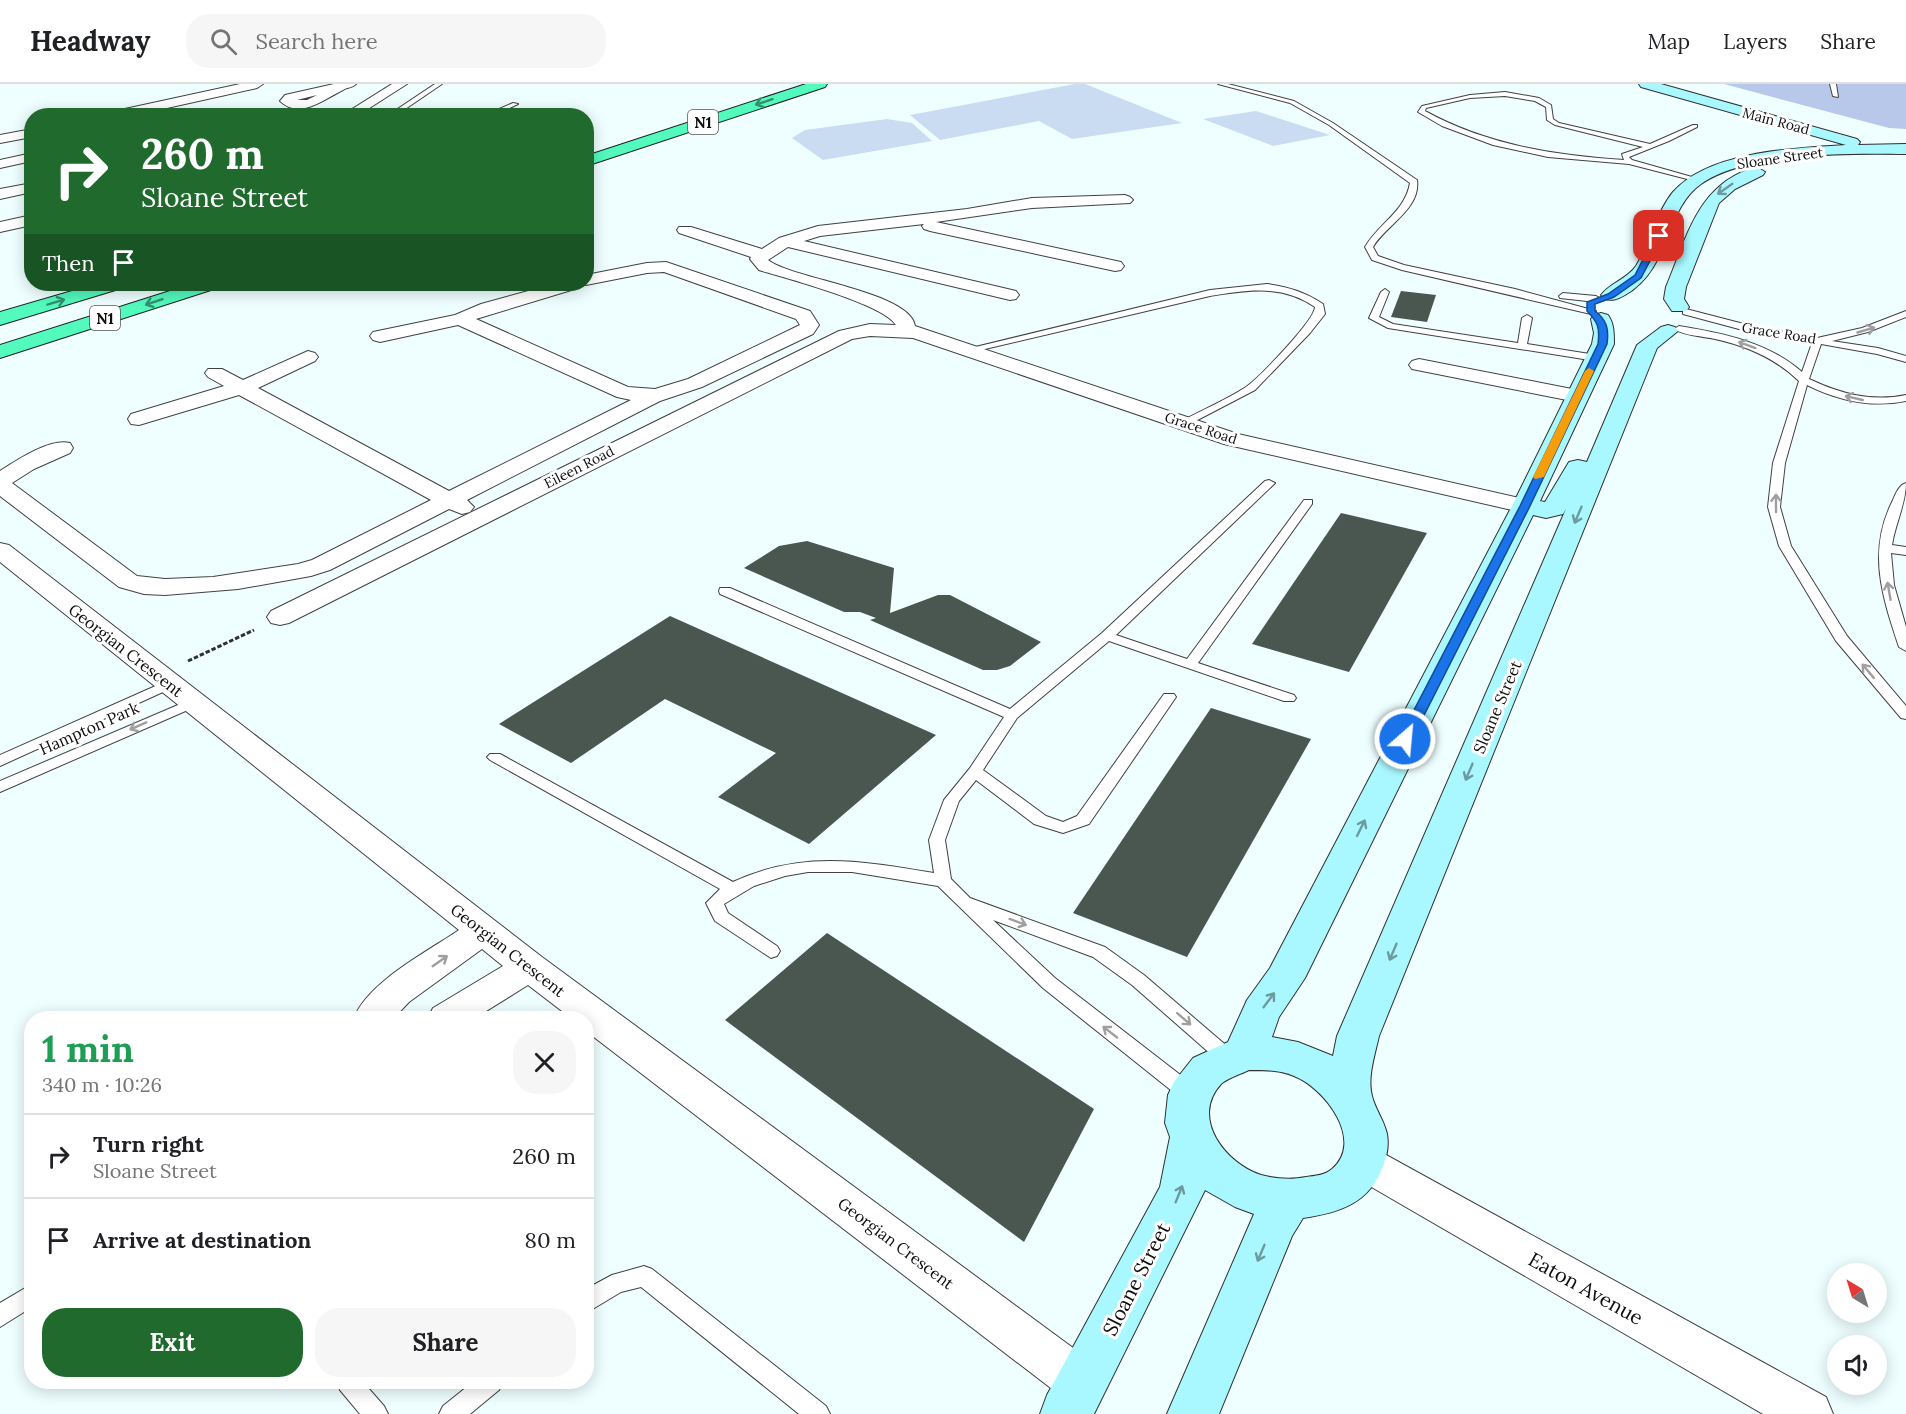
<!DOCTYPE html>
<html lang="en">
<head>
<meta charset="utf-8">
<style>
	:root { --surface:#fff; --page:#f6f6f6; --text:#202124; --muted:#757577; --line:#e0e0e0; --accent:#206a2d }
	body { margin:0; font-family:Lora,serif; background:var(--page); color:var(--text); height:100vh; display:flex; flex-direction:column; font-size:22px; white-space:nowrap }
	* { box-sizing:border-box; margin:0 }
	p { font-size:20px; color:var(--muted) }
	.icon { flex:none; width:33px; height:33px; fill:none; stroke:currentColor; stroke-width:2; stroke-linecap:round; stroke-linejoin:round }
	.map { position:relative; flex:1; overflow:hidden }
	.panel { position:absolute; left:24px; top:927px; width:570px; height:378px; display:flex; flex-direction:column; background:var(--surface); border-radius:24px; box-shadow:0 3px 15px #0003 }
	.panel>* { flex:none }
	.hud { position:absolute; left:24px; top:24px; width:570px; height:183px; border-radius:24px; box-shadow:0 3px 15px #0003; background:#206a2d; color:#fff; overflow:hidden }
	.needle { width:39px; rotate:322deg }
	.buttons { position:absolute; left:1827px; top:1179px; display:grid; gap:12px }
	.buttons a { display:grid; place-items:center; width:60px; height:60px; border-radius:50%; background:var(--surface); box-shadow:0 3px 15px #0003; font-size:30px }
	.pin { position:absolute; display:grid; place-items:center; width:51px; height:51px; color:#fff; margin:-26px; border-radius:12px; box-shadow:0 3px 9px #0006 }
	.me { position:absolute; width:66px; margin:-33px; rotate:27deg; stroke-linejoin:round; filter:drop-shadow(0 0 4px #0008) }
	.turn { display:flex; align-items:center; gap:21px; height:126px; padding:0 18px; font-size:27px }
	.turn .icon { width:78px; height:78px; stroke-width:2.5 }
	.turn b { display:block; font-size:42px; line-height:51px }
	.then { display:flex; align-items:center; height:57px; padding:0 18px; background:#0003; gap:12px; font-size:22px }
	.round { display:grid; place-items:center; flex:none; width:63px; height:63px; border-radius:24px; background:var(--page) }
	.headline { display:flex; align-items:center; justify-content:space-between; height:102px; padding:0 18px }
	h1 { font-size:36px; font-weight:700; line-height:45px; color:#1e9e55 }
	.button { display:flex; gap:12px; margin-top:auto; padding:12px 18px }
	.button a { flex:1; height:69px; border-radius:24px; background:var(--accent); color:#fff; font-size:24px; font-weight:700; line-height:69px; text-align:center }
	.button a+a { background:var(--page); color:var(--text) }
	ul { padding:0; list-style:none }
	li { display:flex; align-items:center; gap:18px; height:84px; padding:0 18px; border-top:2px solid var(--line) }
	li div { flex:1 }
	li b { display:block; font-size:22px }
	li em { font-style:normal }
	header { display:flex; align-items:center; gap:36px; box-sizing:border-box; height:84px; padding:0 30px; background:var(--surface); border-bottom:2px solid var(--line) }
	header strong { font-size:28px }
	nav { display:flex; gap:33px; margin-inline-start:auto; font-size:21px }
	.search { width:420px; height:54px; background:var(--page); display:flex; align-items:center; gap:15px; box-sizing:border-box; padding:0 21px; border-radius:24px; color:var(--muted); font-size:22px }
	.map>svg:first-child { display:block }
	.green { fill:#b7c8eb }
	.pitch { fill:#c9dcf2 }
	.building { fill:#4a5751 }
	.lines { fill:none; stroke-linecap:round; stroke-linejoin:round }
	.lane-casing { stroke:#414141; stroke-width:2 }
	.street-casing { stroke:#414141; stroke-width:2 }
	.secondary-casing { stroke:#303030; stroke-width:2 }
	.highway-casing { stroke:#1f1f1f; stroke-width:2 }
	.path { stroke:#303030; stroke-width:3; stroke-dasharray:4.5 2; stroke-linecap:butt }
	.lane { fill:#fff; fill-rule:evenodd }
	.street { fill:#fff; fill-rule:evenodd }
	.secondary { fill:#aaf8ff; fill-rule:evenodd }
	.highway { fill:#52fabe; fill-rule:evenodd }
	.oneway { stroke:#33906f }
	.oneway2 { stroke:#6c9a9f }
	.oneway3 { stroke:#9f9f9f }
	.route { fill:#1a73e8; stroke:#114b97; stroke-width:1.5 }
	.slow { fill:#f59e0b }
	.labels { text-anchor:middle; dominant-baseline:central; stroke-width:6; stroke-linejoin:round; paint-order:stroke }
	.far-street-label { font-size:14px; fill:#0e0e0e; stroke:#fff }
	.shield { fill:#fff; stroke:#565656; stroke-width:1.5 }
	.shield-label { font-size:15px; font-weight:bold; fill:#0e0e0e }
	.street-label { font-size:16px; fill:#0e0e0e; stroke:#fff }
	.near-street-label { font-size:20px; fill:#0e0e0e; stroke:#fff }
</style>
</head>
<body>
<header>
<strong>Headway</strong>
<div class="search"><svg class="icon" aria-label="search" viewBox="0 0 24 24"><circle cx="10" cy="10" r="6"/><path d="M15 15l6 6"/></svg>Search here</div>
<nav><a>Map</a><a>Layers</a><a>Share</a></nav>
</header>
<div class="map">
<svg width="1906" height="1330" viewBox="0 0 1906 1330">
	<rect width="100%" height="100%" fill="#efffff"/>
	<!-- green -->
	<path class="green" d="M 1724,0 L 1906,0 L 1906,45 L 1889,44 Z"/>
	<!-- pitch -->
	<g class="pitch">
		<path d="M 1075,0 L 1085,0 L 1182,39 L 1072,55 L 1039,37 L 940,56 L 910,31 Z"/>
		<path d="M 1256,27 L 1330,51 L 1273,62 L 1203,35 Z"/>
		<path d="M 887,35 L 912,39 L 932,57 L 823,76 L 792,54 L 805,46 Z"/>
	</g>
	<!-- building -->
	<g class="building">
		<path d="M 1401,207 L 1436,211 L 1427,238 L 1391,233 Z"/>
		<path d="M 1341,429 L 1427,449 L 1349,588 L 1252,560 Z"/>
		<path d="M 807,457 L 894,484 L 890,529 L 938,511 L 950,511 L 1041,558 L 1010,582 L 997,586 L 983,586 L 870,536 L 876,534 L 860,528 L 844,528 L 744,484 L 779,462 Z"/>
		<path d="M 670,532 L 936,651 L 809,760 L 718,713 L 776,669 L 665,615 L 571,679 L 499,640 Z"/>
		<path d="M 1211,624 L 1311,655 L 1187,873 L 1073,829 Z"/>
		<path d="M 827,849 L 1094,1025 L 1024,1158 L 725,936 Z"/>
	</g>
	<g class="lines">
		<!-- lane casing -->
		<g class="lane-casing">
			<g id="lane">
				<path d="M 435,0 L 442,0 L 395,32 L 387,32 Z"/>
				<path d="M 1218,0 L 1228,0 L 1294,17 L 1333,39 L 1417,96 C 1421,125 1386,141 1373,163 L 1378,172 L 1404,181 L 1515,205 L 1596,227 L 1591,230 L 1402,186 L 1372,176 L 1365,163 C 1379,139 1405,128 1410,99 L 1329,41 L 1290,19 Z"/>
				<path d="M 1830,0 L 1836,0 L 1838,13 L 1833,12 Z"/>
				<path d="M 1505,8 L 1539,14 L 1551,21 L 1553,35 L 1559,39 L 1650,60 L 1693,41 L 1697,41 L 1697,43 L 1669,57 L 1629,73 L 1632,76 L 1699,95 L 1695,97 L 1629,80 L 1548,73 L 1493,61 L 1442,42 L 1418,28 L 1422,22 L 1470,11 ZM 1505,12 L 1535,17 L 1546,23 L 1547,36 L 1555,41 L 1643,63 L 1622,70 L 1624,76 C 1553,71 1487,61 1425,27 L 1426,24 L 1470,14 Z"/>
				<path d="M 513,19 L 518,20 L 493,32 L 483,32 Z"/>
				<path d="M 1267,200 C 1289,203 1305,208 1323,220 L 1325,230 L 1310,249 L 1255,306 L 1184,343 L 1180,342 L 1180,338 C 1202,326 1226,316 1246,303 C 1259,294 1315,236 1315,223 C 1282,200 1248,206 1210,212 L 968,269 L 963,266 L 1210,206 Z"/>
				<path d="M 1385,205 L 1389,208 L 1379,233 L 1393,240 L 1518,259 L 1522,234 L 1527,231 L 1532,234 L 1527,260 L 1596,271 L 1601,274 L 1596,277 L 1388,244 L 1369,234 L 1381,208 Z"/>
				<path d="M 1563,209 L 1596,212 L 1601,215 L 1596,218 L 1560,214 L 1559,212 Z"/>
				<path d="M 1686,225 L 1740,239 L 1817,254 L 1862,244 L 1906,227 L 1906,233 L 1868,248 L 1832,257 L 1878,264 L 1906,272 L 1906,278 L 1877,270 L 1821,260 L 1809,295 C 1841,310 1871,318 1906,311 L 1906,317 C 1871,324 1839,317 1807,301 L 1785,379 L 1780,423 L 1791,462 L 1847,552 L 1906,622 L 1906,635 L 1901,634 L 1836,557 L 1779,462 L 1768,423 L 1773,379 L 1799,297 C 1775,274 1747,262 1715,255 C 1703,252 1684,252 1674,245 L 1679,242 C 1722,249 1768,258 1802,288 L 1812,259 L 1739,245 L 1683,230 L 1683,226 Z"/>
				<path d="M 1269,396 L 1275,399 L 1273,401 L 1116,551 L 1187,575 L 1304,416 L 1312,416 L 1312,420 L 1198,579 L 1294,611 L 1296,614 L 1294,617 L 1284,617 L 1109,557 L 1017,634 L 983,686 L 1046,732 L 1063,738 L 1077,732 L 1164,610 L 1174,610 L 1176,613 L 1089,740 L 1063,749 L 1034,740 L 976,696 L 959,717 L 945,756 L 951,795 L 970,814 L 1105,863 L 1144,891 L 1235,969 L 1238,974 L 1235,979 L 1228,982 L 1221,979 L 1132,901 L 1093,873 L 993,836 L 1055,894 L 1196,1003 L 1199,1009 L 1196,1015 L 1189,1017 L 1182,1015 L 1043,904 L 938,802 L 852,788 L 808,788 L 785,792 L 754,802 L 724,820 L 728,829 L 777,862 L 780,867 L 777,872 L 771,874 L 715,837 L 706,819 L 720,805 L 490,676 L 487,673 L 490,670 L 500,670 L 733,798 C 802,766 862,777 934,789 L 929,756 L 944,716 L 970,684 L 1004,633 L 720,510 L 719,507 L 720,504 L 730,504 L 1010,625 L 1102,549 L 1265,397 Z"/>
				<path d="M 1906,399 C 1906,420 1895,440 1892,461 L 1906,463 L 1906,471 L 1891,469 L 1894,501 L 1906,543 L 1906,567 L 1899,563 C 1882,512 1867,467 1893,416 C 1896,409 1899,401 1906,399 Z"/>
				<path d="M 169,596 L 174,597 L 176,600 L 174,603 L 0,682 L 0,671 Z"/>
				<path d="M 192,615 L 197,616 L 199,619 L 197,622 L 0,708 L 0,697 Z"/>
				<path d="M 644,1182 L 652,1185 L 826,1322 L 830,1330 L 799,1330 L 641,1203 L 621,1208 L 586,1229 L 586,1205 L 612,1191 Z"/>
				<path d="M 32,1200 L 32,1223 L 0,1243 L 0,1219 Z"/>
				<path d="M 337,1298 L 363,1298 L 384,1322 L 388,1330 L 360,1330 L 340,1306 Z"/>
				<path d="M 473,1298 L 503,1298 L 499,1306 L 470,1330 L 439,1330 L 443,1322 Z"/>
			</g>
		</g>
		<!-- street casing -->
		<g class="street-casing">
			<g id="street">
				<path d="M 240,0 L 263,0 L 257,4 L 131,32 L 105,32 L 111,28 Z"/>
				<path d="M 334,0 L 356,0 C 352,4 348,3 343,6 C 324,15 300,36 280,17 L 285,11 ZM 317,11 L 307,16 L 297,16 Z"/>
				<path d="M 392,0 L 407,0 L 357,32 L 341,32 Z"/>
				<path d="M 32,45 L 32,53 L 0,59 L 0,51 Z"/>
				<path d="M 32,69 L 32,77 L 0,84 L 0,76 Z"/>
				<path d="M 32,99 L 32,108 L 0,115 L 0,105 Z"/>
				<path d="M 1125,111 L 1130,113 L 1133,116 L 1130,119 L 1032,124 L 936,138 L 1121,178 L 1124,182 L 1121,186 L 1115,187 L 930,147 L 924,145 L 922,142 L 924,140 L 820,152 L 804,157 L 1016,207 L 1019,211 L 1016,215 L 1010,216 L 788,163 L 768,176 C 792,195 911,208 915,242 L 1238,350 L 1533,417 L 1537,422 L 1533,427 L 1525,429 L 1224,360 L 913,254 L 870,252 L 852,255 L 289,539 L 280,541 L 271,539 L 267,533 L 271,527 L 839,247 L 870,240 L 896,241 C 884,220 786,194 759,186 L 750,175 L 751,173 L 679,149 L 677,146 L 679,143 L 691,143 L 762,165 L 779,154 L 818,142 L 967,125 L 1032,114 Z"/>
				<path d="M 32,131 L 32,141 L 0,148 L 0,138 Z"/>
				<path d="M 666,178 L 810,227 L 819,241 L 813,250 L 702,303 L 660,317 L 467,416 L 474,423 L 470,428 L 462,430 L 449,425 L 330,486 L 311,492 L 238,505 L 165,511 L 144,510 L 119,503 L 0,412 L 0,387 C 17,376 50,354 70,359 L 73,364 L 70,369 L 34,385 L 12,399 L 137,492 L 165,495 L 213,493 L 298,480 L 312,476 L 431,416 L 239,311 L 139,341 L 131,340 L 128,335 L 131,330 L 224,302 L 208,293 L 205,289 L 208,285 L 222,285 L 243,296 L 308,267 L 315,269 L 318,273 L 315,277 L 258,304 L 449,407 L 631,316 L 617,313 L 458,241 L 380,258 L 373,256 L 370,252 L 373,248 L 455,231 L 481,220 L 554,200 L 586,200 L 586,191 L 647,179 ZM 664,188 L 796,235 L 800,241 L 688,295 L 655,305 L 628,303 L 476,235 L 578,204 L 581,200 L 586,201 L 647,189 Z"/>
				<path d="M 1419,275 L 1577,306 L 1584,308 L 1587,312 L 1584,316 L 1577,318 L 1412,285 L 1409,281 L 1412,277 Z"/>
				<path d="M 0,459 L 9,461 L 542,873 L 1099,1283 L 1105,1299 L 1099,1315 L 1082,1322 L 1065,1315 L 586,947 L 586,934 L 571,934 L 528,901 L 475,934 L 428,934 L 433,924 L 503,882 L 482,865 L 409,918 L 394,934 L 354,934 C 368,898 427,868 459,846 L 0,478 Z"/>
				<path d="M 1363,1060 L 1377,1066 L 1826,1313 L 1833,1330 L 1763,1330 L 1349,1090 L 1343,1078 L 1349,1066 Z"/>
			</g>
		</g>
		<!-- secondary casing -->
		<g class="secondary-casing">
			<g id="secondary">
				<path d="M 1639,0 L 1661,0 L 1857,55 L 1860,58 L 1858,61 L 1906,60 L 1906,70 C 1851,69 1746,68 1701,100 C 1664,126 1671,185 1625,211 C 1618,215 1613,217 1604,215 L 1601,211 C 1610,199 1627,195 1636,182 C 1650,159 1656,129 1673,108 C 1709,67 1795,64 1846,61 L 1641,3 Z"/>
				<path d="M 1757,83 L 1765,88 L 1763,91 L 1735,105 L 1719,119 L 1686,203 L 1684,215 L 1689,223 L 1686,227 L 1672,227 L 1664,215 L 1666,203 C 1687,153 1698,98 1757,83 Z"/>
				<path d="M 1601,229 L 1608,231 C 1614,239 1614,250 1614,260 L 1540,417 L 1545,418 L 1569,378 L 1578,376 L 1587,378 L 1637,261 L 1661,243 L 1668,241 L 1675,243 L 1678,247 L 1657,264 L 1379,952 C 1375,970 1367,994 1372,1012 C 1375,1025 1384,1036 1387,1050 C 1389,1061 1387,1072 1383,1082 C 1370,1119 1339,1129 1303,1134 L 1292,1152 L 1219,1330 L 1167,1330 L 1254,1130 L 1235,1123 L 1205,1106 L 1094,1330 L 1040,1330 L 1047,1311 L 1160,1103 L 1170,1053 L 1165,1039 L 1168,1011 L 1174,998 L 1193,974 L 1228,958 L 1247,916 L 1270,884 L 1512,422 L 1592,260 L 1594,249 L 1591,235 L 1594,231 ZM 1566,425 L 1337,952 L 1333,972 L 1298,958 L 1272,953 L 1279,933 L 1305,894 L 1533,431 L 1546,434 L 1563,430 ZM 1249,986 C 1264,986 1281,986 1294,992 C 1325,1004 1365,1057 1332,1085 C 1325,1091 1315,1092 1306,1093 C 1291,1096 1276,1095 1261,1091 C 1225,1079 1190,1034 1221,1000 C 1228,994 1241,990 1249,986 Z"/>
			</g>
		</g>
		<!-- highway casing -->
		<g class="highway-casing">
			<g id="highway">
				<path d="M 806,0 L 827,0 L 825,3 L 586,82 L 586,72 Z"/>
				<path d="M 96,200 L 125,200 L 122,204 L 0,241 L 0,228 Z"/>
				<path d="M 192,200 L 220,200 L 217,204 L 0,274 L 0,261 Z"/>
			</g>
		</g>
		<!-- path -->
		<path class="path" d="M 188,577 L 254,546"/>
		<!-- lane -->
		<use href="#lane" class="lane"/>
		<!-- street -->
		<use href="#street" class="street"/>
		<!-- secondary -->
		<use href="#secondary" class="secondary"/>
		<!-- highway -->
		<use href="#highway" class="highway"/>
	</g>
	<!-- one-way arrows -->
	<defs><path id="oneway-shaft" d="M-6 0H5M1.5-3L5.5 0L1.5 3" fill="none" stroke-width="1.6" stroke-linecap="round" stroke-linejoin="round" transform="scale(1.5)"/></defs>
	<g class="oneway">
		<use href="#oneway-shaft" transform="translate(764 18) rotate(162)"/>
		<use href="#oneway-shaft" transform="translate(56 218) rotate(-17)"/>
		<use href="#oneway-shaft" transform="translate(154 218) rotate(162)"/>
	</g>
	<g class="oneway2">
		<use href="#oneway-shaft" transform="translate(1725 105) rotate(145)"/>
		<use href="#oneway-shaft" transform="translate(1578 431) rotate(113)"/>
		<use href="#oneway-shaft" transform="translate(1469 688) rotate(113)"/>
		<use href="#oneway-shaft" transform="translate(1361 744) rotate(-64)"/>
		<use href="#oneway-shaft" transform="translate(1393 868) rotate(113)"/>
		<use href="#oneway-shaft" transform="translate(1269 916) rotate(-53)"/>
		<use href="#oneway-shaft" transform="translate(1179 1110) rotate(-68)"/>
		<use href="#oneway-shaft" transform="translate(1261 1169) rotate(113)"/>
	</g>
	<g class="oneway3">
		<use href="#oneway-shaft" transform="translate(1866 246) rotate(-16)"/>
		<use href="#oneway-shaft" transform="translate(1747 261) rotate(-160)"/>
		<use href="#oneway-shaft" transform="translate(1854 314) rotate(-167)"/>
		<use href="#oneway-shaft" transform="translate(1776 419) rotate(-90)"/>
		<use href="#oneway-shaft" transform="translate(1889 507) rotate(-100)"/>
		<use href="#oneway-shaft" transform="translate(1868 587) rotate(-130)"/>
		<use href="#oneway-shaft" transform="translate(138 642) rotate(156)"/>
		<use href="#oneway-shaft" transform="translate(1018 838) rotate(20)"/>
		<use href="#oneway-shaft" transform="translate(440 877) rotate(-35)"/>
		<use href="#oneway-shaft" transform="translate(1184 935) rotate(41)"/>
		<use href="#oneway-shaft" transform="translate(1110 948) rotate(-142)"/>
	</g>
	<!-- route -->
	<path class="route" d="M 1659,150 L 1663,152 L 1641,194 L 1614,213 L 1595,220 L 1595,227 C 1607,236 1609,245 1607,260 L 1530,422 L 1412,655 L 1405,659 L 1401,658 L 1399,655 L 1520,422 L 1598,260 C 1600,244 1598,238 1587,227 L 1587,218 L 1608,210 L 1635,191 L 1655,152 Z"/>
	<!-- slow -->
	<path class="slow" d="M 1589,284 L 1594,287 L 1544,393 L 1535,395 L 1533,393 L 1585,287 Z"/>
	<g class="labels">
		<!-- far-street labels -->
		<g class="far-street-label">
			<text transform="translate(1776 37) rotate(15)">Main Road</text>
			<text transform="translate(1780 74) rotate(-8)">Sloane Street</text>
			<text transform="translate(1779 249) rotate(9)">Grace Road</text>
			<text transform="translate(1201 344) rotate(18)">Grace Road</text>
			<text transform="translate(579 383) rotate(-27)">Eileen Road</text>
		</g>
		<!-- shield labels -->
		<g class="shield">
			<rect x="688" y="26" width="30" height="24" rx="4.5"/>
			<rect x="90" y="222" width="30" height="24" rx="4.5"/>
		</g>
		<g class="shield-label">
			<text x="703" y="38">N1</text>
			<text x="105" y="234">N1</text>
		</g>
		<!-- street labels -->
		<g class="street-label">
			<text transform="translate(126 566) rotate(38)">Georgian Crescent</text>
			<text transform="translate(1497 623) rotate(-67)">Sloane Street</text>
			<text transform="translate(89 644) rotate(-24)">Hampton Park</text>
			<text transform="translate(508 866) rotate(38)">Georgian Crescent</text>
			<text transform="translate(896 1159) rotate(37)">Georgian Crescent</text>
		</g>
		<!-- near-street labels -->
		<g class="near-street-label">
			<text transform="translate(1136 1195) rotate(-63)">Sloane Street</text>
			<text transform="translate(1586 1204) rotate(29)">Eaton Avenue</text>
		</g>
	</g>
</svg>
<div class="buttons">
<a><svg class="needle" viewBox="-14 -14 28 28"><path d="M0-13l5 13h-10z" fill="#e53935"/><path d="M0 13l5-13h-10z" fill="#757577"/></svg></a>
<a><svg class="icon" aria-label="sound" viewBox="0 0 24 24"><path d="M4 9h4l5-4v14l-5-4H4zM17 9q2 3 0 6"/></svg></a>
</div>
<div class="pin" style="left:1659px;top:152px;background:#d93025"><svg class="icon" aria-label="arrive" viewBox="0 0 24 24"><path d="M6 21V4h12l-3 4 3 4H6"/></svg></div>
<svg class="me" style="left:1405px;top:655px" viewBox="-20 -20 40 40"><circle r="17" fill="#1a73e8" stroke="#fff" stroke-width="3"/><path d="M0-11L8 9 0 5-8 9z" fill="#fff"/></svg>
<div class="hud">
<div class="turn"><svg class="icon" aria-label="right" viewBox="0 0 24 24"><path d="M7 20v-9h11M14 6l5 5-5 5"/></svg><div><b>260 m</b>Sloane Street</div></div>
<div class="then">Then<svg class="icon" aria-label="arrive" viewBox="0 0 24 24"><path d="M6 21V4h12l-3 4 3 4H6"/></svg></div>
</div>
<section class="panel">
<div class="headline"><div><h1>1 min</h1><p>340 m · 10:26</p></div><a class="round"><svg class="icon" aria-label="close" viewBox="0 0 24 24"><path d="M6 6l12 12M18 6L6 18"/></svg></a></div>
<ul>
<li><svg class="icon" aria-label="right" viewBox="0 0 24 24"><path d="M7 20v-9h11M14 6l5 5-5 5"/></svg><div><b>Turn right</b><p>Sloane Street</p></div><em>260 m</em></li>
<li><svg class="icon" aria-label="arrive" viewBox="0 0 24 24"><path d="M6 21V4h12l-3 4 3 4H6"/></svg><div><b>Arrive at destination</b></div><em>80 m</em></li>
</ul>
<div class="button"><a>Exit</a><a>Share</a></div>
</section>
</div>
</body>
</html>
